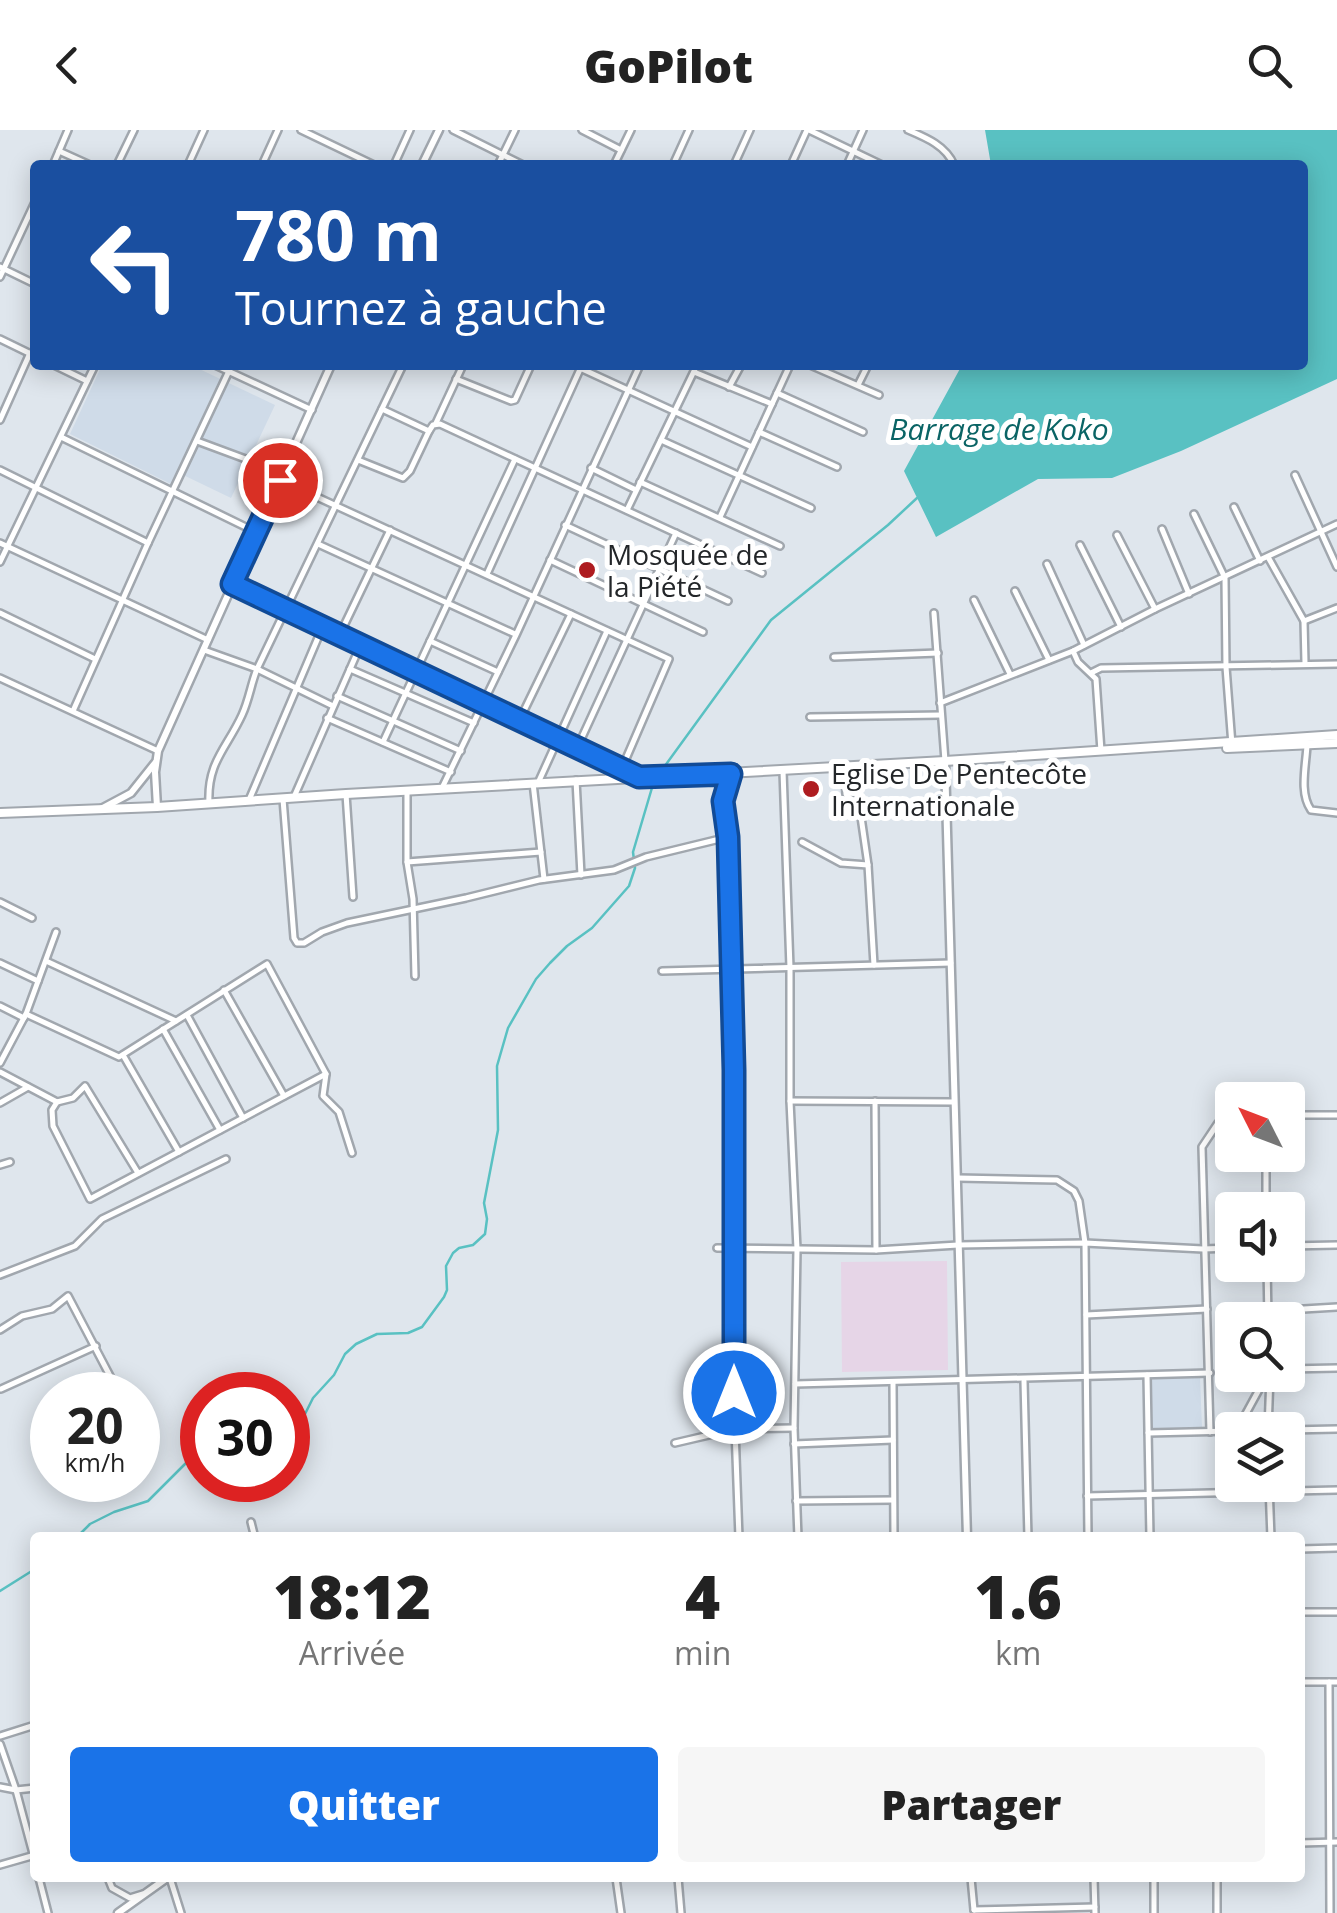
<!DOCTYPE html>
<html lang="fr">
<head>
<meta charset="utf-8">
<style>
	:root { --surface:#fff; --page:#f6f6f6; --text:#222; --muted:#767676; --accent:#1a73e8 }
	body { margin:0; font-family:"Open Sans",sans-serif; background:var(--page); color:var(--text); height:100vh; display:flex; flex-direction:column; font-size:38px; white-space:nowrap }
	* { box-sizing:border-box; margin:0 }
	p { font-size:32px; color:var(--muted) }
	.icon { flex:none; width:55px; height:55px; fill:none; stroke:currentColor; stroke-width:2; stroke-linecap:round; stroke-linejoin:round }
	.map { position:relative; flex:1; overflow:hidden }
	.side { position:absolute; left:30px; top:1402px; width:1275px; height:350px; display:flex; flex-direction:column; background:var(--surface); border-radius:10px; box-shadow:0 5px 25px #0003 }
	.side>* { flex:none }
	.hud { position:absolute; left:30px; top:30px; width:1278px; height:210px; border-radius:10px; box-shadow:0 5px 25px #0003; background:#1a4fa0; color:#fff; overflow:hidden }
	.needle { width:65px; rotate:312deg }
	.buttons { position:absolute; left:1215px; top:952px; display:grid; gap:20px }
	.buttons a { display:grid; place-items:center; width:90px; height:90px; border-radius:10px; background:var(--surface); box-shadow:0 5px 25px #0003; font-size:50px }
	.speed { position:absolute; left:30px; top:1242px; display:flex; gap:20px; font-size:50px; font-weight:700; text-align:center }
	.speed>* { display:grid; place-content:center; width:130px; height:130px; border-radius:50%; background:var(--surface); box-shadow:0 5px 25px #0003; line-height:1 }
	.speed small { font-size:25px; font-weight:400 }
	.speed .limit { border:15px solid #d22; background:#fff; color:#111 }
	.pin { position:absolute; display:grid; place-items:center; width:85px; height:85px; color:#fff; margin:-42px; border:5px solid #fff; border-radius:50%; box-shadow:0 2px 10px #0007 }
	.me { position:absolute; width:110px; margin:-55px; rotate:0deg; stroke-linejoin:round; filter:drop-shadow(0 0 8px #0008) }
	.turn { display:flex; align-items:center; gap:35px; height:210px; padding:0 40px; font-size:45px }
	.turn .icon { width:130px; height:130px; stroke-width:2.5 }
	.turn b { display:block; font-size:70px; line-height:85px }
	.eta { display:flex; justify-content:space-evenly; align-items:center; height:170px; text-align:center }
	.eta b { font-size:60px; font-weight:800; line-height:70px }
	.action { display:flex; gap:20px; margin-top:auto; padding:20px 40px }
	.action a { flex:1; height:115px; border-radius:10px; background:var(--accent); color:#fff; font-size:40px; font-weight:800; line-height:115px; text-align:center }
	.action a+a { background:var(--page); color:var(--text) }
	header { display:flex; justify-content:space-between; align-items:center; height:130px; padding:0 40px; background:var(--surface); font-size:45px; font-weight:800 }
	.map>svg:first-child { display:block }
	.built { fill:#cfdbe8 }
	.education { fill:#e6d5e7 }
	.water { fill:#59c1c2 }
	.lines { fill:none; stroke-linecap:round; stroke-linejoin:round }
	.stream { stroke:#59c1c2; stroke-width:2.5 }
	.street-casing { stroke:#a1a7ae; stroke-width:10 }
	.secondary-casing { stroke:#a1a7ae; stroke-width:11 }
	.primary-casing { stroke:#a1a7ae; stroke-width:12 }
	.street { stroke:#fff; stroke-width:5 }
	.secondary { stroke:#fff; stroke-width:6 }
	.primary { stroke:#fff; stroke-width:8 }
	.route-casing { stroke:#114b97; stroke-width:25 }
	.route { stroke:#1a73e8; stroke-width:18 }
	.poi-dot { fill:#ae1c20; stroke:#fff; stroke-width:4 }
	.labels { text-anchor:middle; dominant-baseline:central; stroke-width:10; stroke-linejoin:round; paint-order:stroke }
	.poi-label { font-size:28px; fill:#232629; stroke:#fff; text-anchor:start }
	.water-label { font-size:30px; font-style:italic; fill:#0a6465; stroke:#fff }
</style>
</head>
<body>
<header><svg class="icon" aria-label="back" viewBox="0 0 24 24"><path d="M15 5l-7 7 7 7"/></svg>GoPilot<svg class="icon" aria-label="search" viewBox="0 0 24 24"><circle cx="10" cy="10" r="6"/><path d="M15 15l6 6"/></svg></header>
<div class="map">
<svg width="1337" height="1783" viewBox="0 0 1337 1783">
	<rect width="100%" height="100%" fill="#dfe6ed"/>
	<!-- built -->
	<g class="built">
		<path d="M 102,235 L 191,235 L 275,275 L 231,368 L 177,342 L 171,354 L 70,304 Z"/>
		<path d="M 1200,1247 L 1202,1298 L 1151,1301 L 1149,1249 Z"/>
	</g>
	<!-- education -->
	<path class="education" d="M 947,1131 L 948,1240 L 842,1242 L 841,1132 Z"/>
	<!-- water -->
	<path class="water" d="M 985,0 L 1337,0 L 1337,249 L 1181,321 L 1112,348 L 1038,349 L 936,407 L 904,341 L 962,235 L 1302,235 L 1302,35 L 991,35 Z"/>
	<g class="lines">
		<!-- stream -->
		<g class="stream">
			<path d="M 659,644 L 771,490 L 888,395 L 917,368"/>
			<path d="M 288,1296 L 299,1296 L 313,1268 L 334,1245 L 345,1224 L 356,1214 L 377,1204 L 408,1203 L 422,1197 L 444,1167 L 447,1160 L 446,1136 L 453,1123 L 459,1118 L 473,1115 L 485,1104 L 487,1089 L 484,1073 L 498,1000 L 497,936 L 508,898 L 536,849 L 550,833 L 567,816 L 592,798 L 629,756 L 635,738 L 633,722 L 654,651"/>
			<path d="M 76,1408 L 90,1394 L 114,1382 L 148,1371 L 202,1317"/>
			<path d="M 0,1461 L 35,1439"/>
		</g>
		<!-- street casing -->
		<g class="street-casing">
			<g id="street">
				<path d="M 301,0 L 374,35"/>
				<path d="M 453,0 L 523,35"/>
				<path d="M 582,0 L 621,20"/>
				<path d="M 809,0 L 882,35"/>
				<path d="M 908,0 C 927,8 946,16 954,35"/>
				<path d="M 59,21 L 90,35"/>
				<path d="M 53,35 L 68,0"/>
				<path d="M 117,35 L 134,0"/>
				<path d="M 188,35 L 204,0"/>
				<path d="M 262,35 L 278,0"/>
				<path d="M 394,35 L 410,0"/>
				<path d="M 498,35 L 515,0"/>
				<path d="M 614,35 L 631,0"/>
				<path d="M 673,35 L 689,0"/>
				<path d="M 734,35 L 750,0"/>
				<path d="M 791,35 L 807,0"/>
				<path d="M 847,35 L 863,0"/>
				<path d="M 0,137 L 35,154"/>
				<path d="M 0,147 L 35,72"/>
				<path d="M 0,209 L 35,226"/>
				<path d="M 54,235 L 87,251"/>
				<path d="M 215,235 L 312,280"/>
				<path d="M 810,235 L 879,265"/>
				<path d="M 580,238 L 752,317"/>
				<path d="M 694,242 L 772,274"/>
				<path d="M 456,249 L 511,271 L 515,270 L 531,235"/>
				<path d="M 858,255 L 868,235"/>
				<path d="M 729,257 L 741,235"/>
				<path d="M 777,263 L 863,302"/>
				<path d="M 382,279 L 429,301 L 433,295 L 440,294 L 762,443"/>
				<path d="M 0,290 L 30,223"/>
				<path d="M 436,293 L 463,235"/>
				<path d="M 759,302 L 837,337"/>
				<path d="M 61,307 L 256,402"/>
				<path d="M 661,310 L 811,378"/>
				<path d="M 197,311 L 283,343"/>
				<path d="M 358,330 L 403,348 L 410,341 L 429,301"/>
				<path d="M 591,338 L 636,360"/>
				<path d="M 0,340 L 148,413"/>
				<path d="M 1295,345 L 1337,437"/>
				<path d="M 280,350 L 669,529 L 622,638"/>
				<path d="M 640,352 L 780,416"/>
				<path d="M 1234,377 L 1260,431"/>
				<path d="M 627,380 L 697,235"/>
				<path d="M 1194,384 L 1225,448 L 1226,537 L 1232,615"/>
				<path d="M 720,387 L 790,235"/>
				<path d="M 565,395 L 728,471"/>
				<path d="M 1162,399 L 1189,464"/>
				<path d="M 1117,405 L 1155,479"/>
				<path d="M 0,413 L 208,510"/>
				<path d="M 318,414 L 515,504"/>
				<path d="M 1080,415 L 1121,497"/>
				<path d="M 1268,427 L 1304,491 L 1305,533"/>
				<path d="M 550,430 L 703,502"/>
				<path d="M 0,432 L 95,235"/>
				<path d="M 1047,434 L 1084,515"/>
				<path d="M 487,444 L 582,235"/>
				<path d="M 232,454 L 636,645"/>
				<path d="M 1015,461 L 1049,530"/>
				<path d="M 974,470 L 1010,544"/>
				<path d="M 0,483 L 95,529"/>
				<path d="M 934,483 L 945,631"/>
				<path d="M 1304,491 L 1337,478"/>
				<path d="M 340,504 L 390,400"/>
				<path d="M 430,511 L 498,542"/>
				<path d="M 204,520 L 257,539 L 333,576"/>
				<path d="M 1073,521 L 1078,532 L 1096,549 L 1101,621"/>
				<path d="M 834,527 L 938,523"/>
				<path d="M 350,539 L 474,593"/>
				<path d="M 1091,543 L 1101,538 L 1337,534"/>
				<path d="M 0,548 L 158,621"/>
				<path d="M 337,566 L 461,621"/>
				<path d="M 940,573 L 1073,521 L 1155,479 L 1337,394"/>
				<path d="M 73,581 L 148,413 L 229,241"/>
				<path d="M 810,587 L 941,585"/>
				<path d="M 327,588 L 451,642"/>
				<path d="M 520,589 L 571,484"/>
				<path d="M 383,612 L 515,329"/>
				<path d="M 1307,615 C 1306,636 1299,663 1311,680 L 1337,683"/>
				<path d="M 578,616 L 676,403"/>
				<path d="M 844,636 L 846,664 L 860,680 L 868,735 L 874,835"/>
				<path d="M 783,641 L 790,838 L 790,971 L 797,1119 L 794,1298 L 798,1408"/>
				<path d="M 731,644 L 723,671 L 728,707 L 734,940 L 735,1299 L 739,1408"/>
				<path d="M 576,650 L 581,745"/>
				<path d="M 533,653 L 544,749"/>
				<path d="M 538,653 L 607,501"/>
				<path d="M 442,658 L 516,505 L 640,235"/>
				<path d="M 407,662 L 407,732 L 413,769 L 415,846"/>
				<path d="M 346,664 L 353,767"/>
				<path d="M 294,667 L 361,514"/>
				<path d="M 283,669 L 294,808 L 297,813 L 304,813 L 322,802 L 347,793 L 466,768 L 539,750 L 614,740 L 646,727 L 728,707"/>
				<path d="M 249,670 L 323,496"/>
				<path d="M 209,673 C 207,632 227,618 242,585 C 249,570 251,554 257,539 L 403,235"/>
				<path d="M 802,712 L 841,733 L 868,735"/>
				<path d="M 407,732 L 541,722"/>
				<path d="M 0,772 L 32,788"/>
				<path d="M 46,831 L 176,891"/>
				<path d="M 0,833 L 38,851"/>
				<path d="M 662,841 L 951,833"/>
				<path d="M 224,860 L 284,966"/>
				<path d="M 0,876 L 24,888"/>
				<path d="M 26,884 L 119,927 L 267,834 L 326,944 L 323,966 L 339,982 L 352,1023"/>
				<path d="M 187,885 L 243,988"/>
				<path d="M 163,899 L 220,1000"/>
				<path d="M 123,925 L 179,1022"/>
				<path d="M 0,933 L 26,884 L 56,802"/>
				<path d="M 0,942 L 57,972 L 73,968 L 85,956 L 138,1043"/>
				<path d="M 790,971 L 954,972"/>
				<path d="M 875,971 L 876,1120"/>
				<path d="M 57,972 L 52,980 L 53,996 L 90,1069 L 326,944"/>
				<path d="M 0,973 L 28,957"/>
				<path d="M 1288,985 L 1337,985"/>
				<path d="M 1266,1025 L 1266,1080"/>
				<path d="M 0,1035 L 10,1032"/>
				<path d="M 958,1048 L 1057,1050 L 1074,1061 L 1079,1071 L 1085,1113 L 1088,1408"/>
				<path d="M 1288,1116 L 1337,1115"/>
				<path d="M 717,1118 L 876,1120 L 958,1115 L 1085,1113 L 1203,1119 L 1232,1118"/>
				<path d="M 1267,1135 L 1268,1190"/>
				<path d="M 0,1145 L 75,1116 L 102,1089 L 226,1029"/>
				<path d="M 1268,1181 L 1337,1177"/>
				<path d="M 1086,1185 L 1207,1179"/>
				<path d="M 0,1200 L 22,1186 L 52,1179 L 68,1166 L 120,1265"/>
				<path d="M 1288,1239 L 1337,1238"/>
				<path d="M 1147,1245 L 1150,1408"/>
				<path d="M 1024,1251 L 1028,1408"/>
				<path d="M 893,1252 L 894,1408"/>
				<path d="M 795,1254 L 1210,1243"/>
				<path d="M 1,1259 L 96,1216"/>
				<path d="M 1237,1300 L 1267,1245"/>
				<path d="M 1268,1300 L 1270,1245"/>
				<path d="M 1288,1300 L 1337,1299"/>
				<path d="M 1210,1302 L 1202,1017 L 1218,993 L 1232,987"/>
				<path d="M 1148,1303 L 1232,1301"/>
				<path d="M 675,1313 L 735,1299 L 794,1298"/>
				<path d="M 794,1314 L 893,1310"/>
				<path d="M 1269,1355 L 1271,1408"/>
				<path d="M 1087,1366 L 1337,1360"/>
				<path d="M 796,1371 L 893,1370"/>
				<path d="M 251,1392 L 255,1408"/>
				<path d="M 196,1407 L 196,1408"/>
				<path d="M 1300,1419 L 1337,1418"/>
				<path d="M 1300,1482 L 1337,1482"/>
				<path d="M 1300,1552 L 1337,1552"/>
				<path d="M 1329,1552 L 1330,1783"/>
				<path d="M 0,1606 L 35,1595"/>
				<path d="M 0,1614 L 16,1660 L 35,1731"/>
				<path d="M 0,1657 L 16,1660 L 35,1658"/>
				<path d="M 1300,1713 L 1337,1712"/>
				<path d="M 0,1735 L 35,1725"/>
				<path d="M 39,1748 L 48,1783"/>
				<path d="M 108,1748 L 112,1758 L 130,1768 L 143,1764"/>
				<path d="M 170,1748 L 181,1783"/>
				<path d="M 616,1748 L 621,1783"/>
				<path d="M 678,1748 L 681,1783"/>
				<path d="M 971,1748 L 974,1780"/>
				<path d="M 1094,1748 L 1095,1783"/>
				<path d="M 1154,1748 L 1154,1783"/>
				<path d="M 1217,1748 L 1217,1783"/>
				<path d="M 974,1780 L 1095,1777"/>
			</g>
		</g>
		<!-- secondary casing -->
		<g class="secondary-casing">
			<g id="secondary">
				<path d="M 422,35 L 439,0"/>
				<path d="M 945,631 L 967,1408"/>
				<path d="M 157,677 L 155,642 L 158,621 L 331,235"/>
				<path d="M 101,679 L 131,663 L 155,633"/>
				<path d="M 118,1783 L 167,1748"/>
			</g>
		</g>
		<!-- primary casing -->
		<g class="primary-casing">
			<g id="primary">
				<path d="M 1227,618 L 1337,613"/>
				<path d="M 0,683 L 157,677 L 346,664 L 945,631 L 1337,605"/>
			</g>
		</g>
		<!-- street -->
		<use href="#street" class="street"/>
		<!-- secondary -->
		<use href="#secondary" class="secondary"/>
		<!-- primary -->
		<use href="#primary" class="primary"/>
	</g>
	<g class="lines">
		<!-- route casing -->
		<g class="route-casing">
			<path id="route" d="M 280,350 L 232,454 L 639,647 L 731,644 L 723,671 L 728,707 L 734,940 L 734,1263"/>
		</g>
		<!-- route -->
		<use href="#route" class="route"/>
	</g>
	<!-- markers -->
	<g class="poi-dot">
		<circle cx="587" cy="440" r="10"/>
		<circle cx="811" cy="659" r="10"/>
	</g>
	<g class="labels">
		<!-- poi labels -->
		<g class="poi-label">
			<text x="607" y="424">Mosquée de<tspan x="607" dy="32">la Piété</tspan></text>
			<text x="831" y="643">Eglise De Pentecôte<tspan x="831" dy="32">Internationale</tspan></text>
		</g>
		<!-- water labels -->
		<g class="water-label">
			<text x="999" y="298">Barrage de Koko</text>
		</g>
	</g>
</svg>
<div class="buttons">
<a><svg class="needle" viewBox="-14 -14 28 28"><path d="M0-13l5 13h-10z" fill="#e53935"/><path d="M0 13l5-13h-10z" fill="#767676"/></svg></a>
<a><svg class="icon" aria-label="sound" viewBox="0 0 24 24"><path d="M4 9h4l5-4v14l-5-4H4zM17 9q2 3 0 6"/></svg></a>
<a><svg class="icon" aria-label="search" viewBox="0 0 24 24"><circle cx="10" cy="10" r="6"/><path d="M15 15l6 6"/></svg></a>
<a><svg class="icon" aria-label="layers" viewBox="0 0 24 24"><path d="M12 4l9 5-9 5-9-5zM3 14l9 5 9-5"/></svg></a>
</div>
<div class="speed"><div>20<small>km/h</small></div><div class="limit">30</div></div>
<div class="pin" style="left:280px;top:350px;background:#d93025"><svg class="icon" aria-label="arrive" viewBox="0 0 24 24"><path d="M6 21V4h12l-3 4 3 4H6"/></svg></div>
<svg class="me" style="left:734px;top:1263px" viewBox="-20 -20 40 40"><circle r="17" fill="#1a73e8" stroke="#fff" stroke-width="3"/><path d="M0-11L8 9 0 5-8 9z" fill="#fff"/></svg>
<div class="hud">
<div class="turn"><svg class="icon" aria-label="left" viewBox="0 0 24 24"><path d="M17 20v-9H6M10 6l-5 5 5 5"/></svg><div><b>780 m</b>Tournez à gauche</div></div>
</div>
<section class="side">
<div class="eta">
<div><b>18:12</b><p>Arrivée</p></div>
<div><b>4</b><p>min</p></div>
<div><b>1.6</b><p>km</p></div>
</div>
<div class="action"><a>Quitter</a><a>Partager</a></div>
</section>
</div>
</body>
</html>
